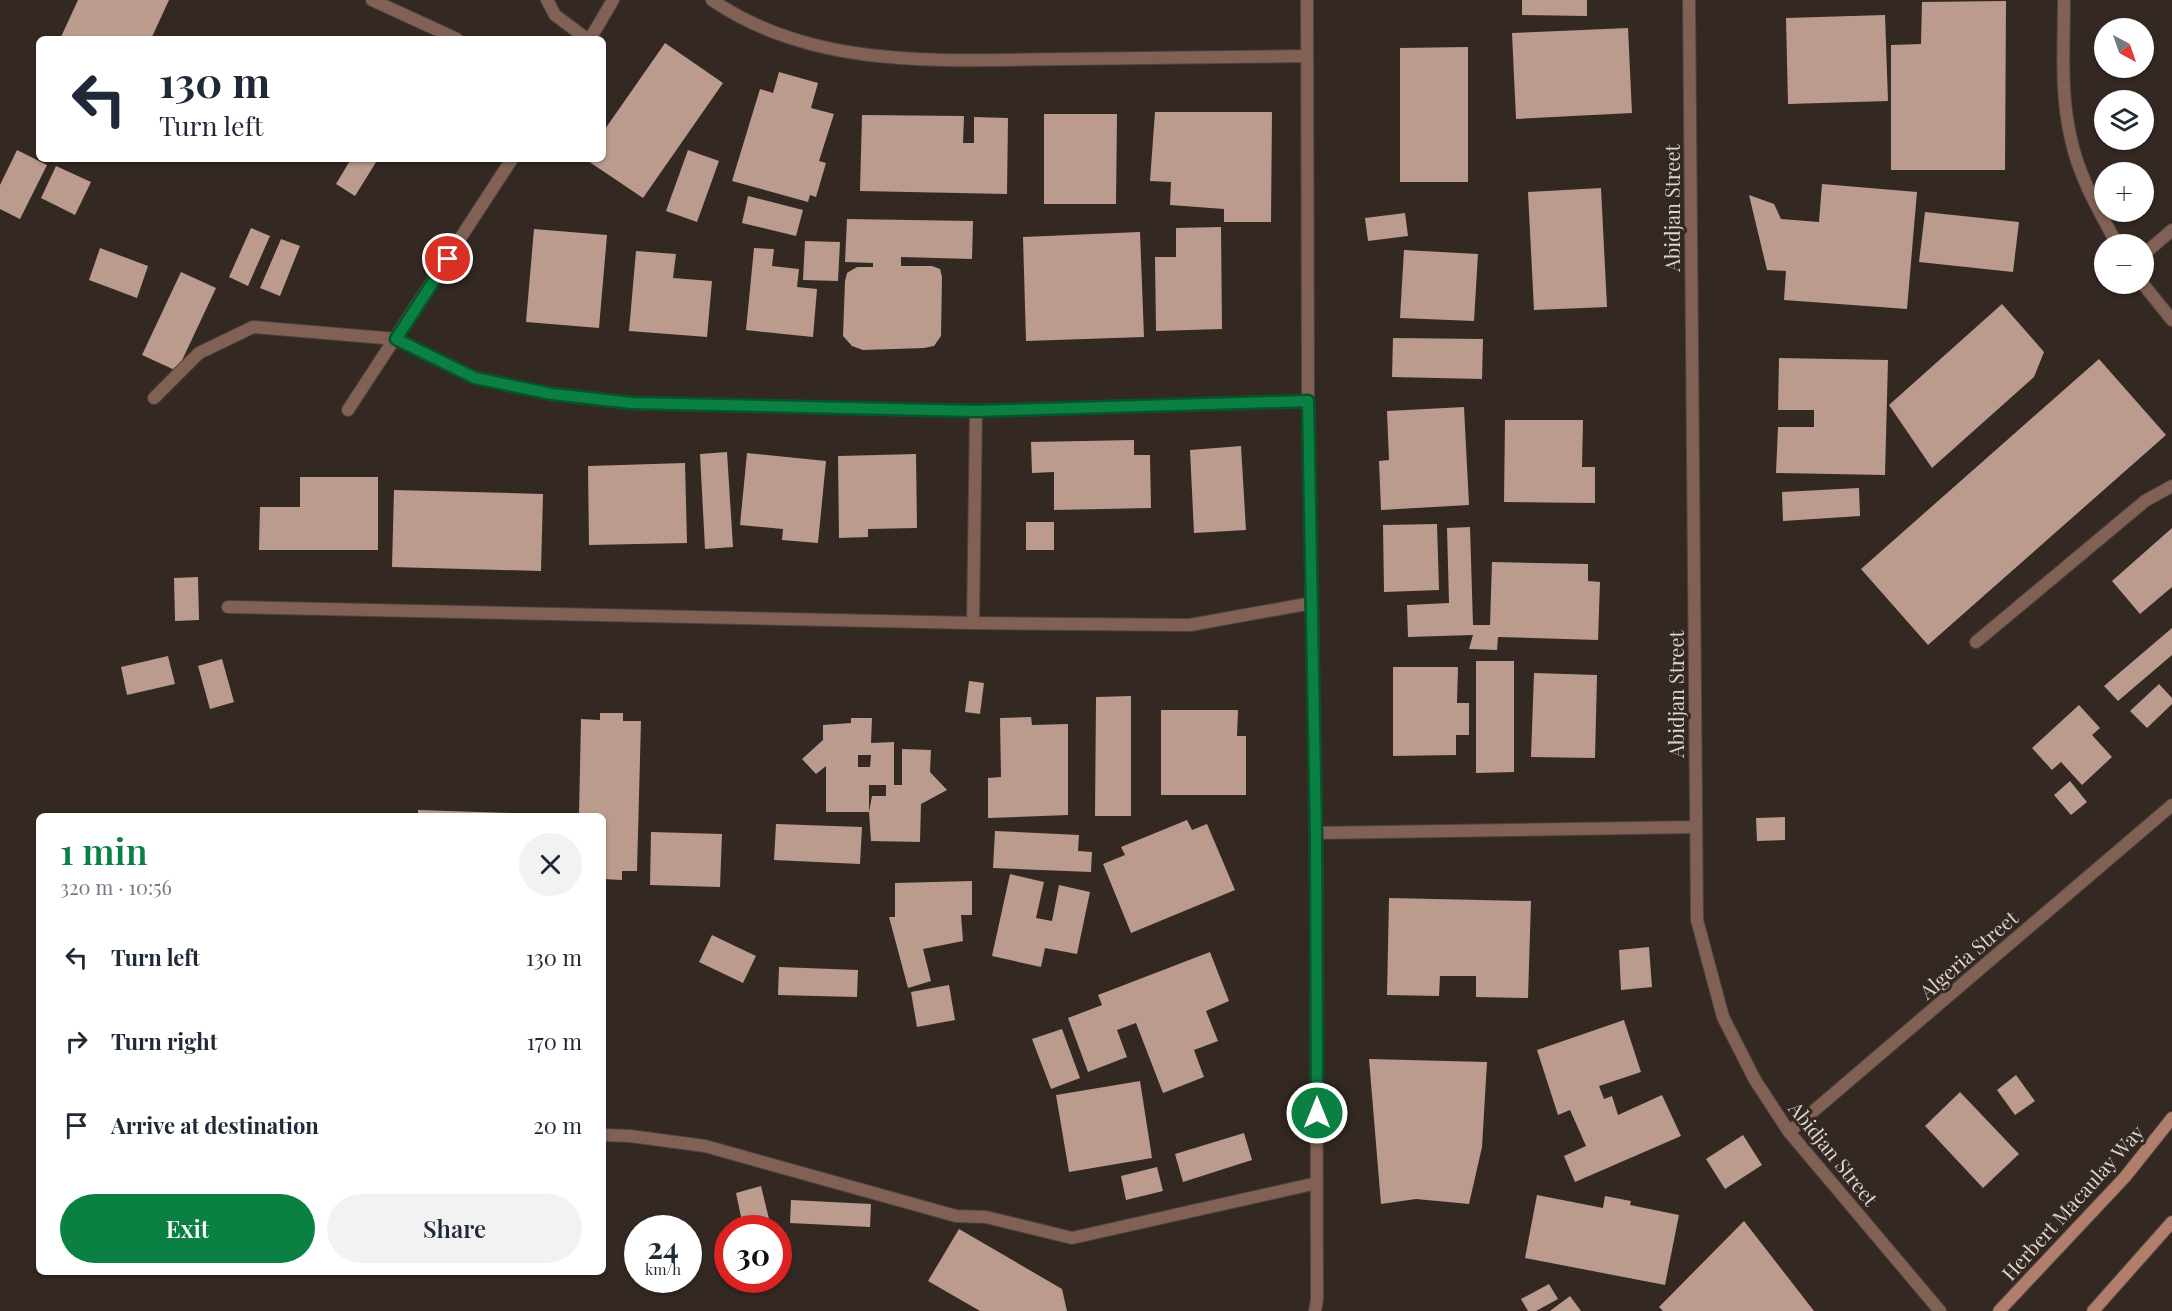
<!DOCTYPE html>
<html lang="en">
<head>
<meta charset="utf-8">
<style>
	:root { --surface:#fff; --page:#f2f2f3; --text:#1f2937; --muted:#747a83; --accent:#0b8043 }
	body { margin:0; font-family:"Playfair Display",serif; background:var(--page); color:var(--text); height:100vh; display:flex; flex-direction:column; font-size:22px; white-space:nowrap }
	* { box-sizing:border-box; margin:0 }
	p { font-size:20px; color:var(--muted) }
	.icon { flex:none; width:33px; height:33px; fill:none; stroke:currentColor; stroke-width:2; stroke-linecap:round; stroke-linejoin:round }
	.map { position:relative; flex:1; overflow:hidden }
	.sheet { position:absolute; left:36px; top:813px; width:570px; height:462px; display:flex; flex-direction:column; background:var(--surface); border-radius:9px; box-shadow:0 2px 4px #0004 }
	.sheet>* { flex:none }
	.top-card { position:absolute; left:36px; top:36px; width:570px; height:126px; border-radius:9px; box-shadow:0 2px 4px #0004; background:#fff; color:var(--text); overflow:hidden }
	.needle { width:39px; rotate:140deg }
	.buttons { position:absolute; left:2094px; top:18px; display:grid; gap:12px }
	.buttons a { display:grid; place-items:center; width:60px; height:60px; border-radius:50%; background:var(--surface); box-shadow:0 2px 4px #0004; font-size:30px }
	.speed { position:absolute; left:624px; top:1215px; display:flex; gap:12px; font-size:30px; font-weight:700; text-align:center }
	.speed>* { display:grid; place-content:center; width:78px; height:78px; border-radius:50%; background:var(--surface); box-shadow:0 2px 4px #0004; line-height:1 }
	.speed small { font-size:15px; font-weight:400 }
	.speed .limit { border:9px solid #d22; background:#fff; color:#111 }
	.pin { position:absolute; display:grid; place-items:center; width:51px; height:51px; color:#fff; margin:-26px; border:3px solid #fff; border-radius:50%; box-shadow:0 2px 6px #0007 }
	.me { position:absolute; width:66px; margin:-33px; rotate:0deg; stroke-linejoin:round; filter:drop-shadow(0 0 4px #0008) }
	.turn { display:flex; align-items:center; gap:21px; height:126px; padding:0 24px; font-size:27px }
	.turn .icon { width:78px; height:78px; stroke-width:2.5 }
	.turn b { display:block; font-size:42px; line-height:51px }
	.round { display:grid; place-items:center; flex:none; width:63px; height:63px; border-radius:32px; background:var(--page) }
	.headline { display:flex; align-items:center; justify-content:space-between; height:102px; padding:0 24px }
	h1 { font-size:36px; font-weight:600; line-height:45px; color:var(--accent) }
	.primary-button { display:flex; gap:12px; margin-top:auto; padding:12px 24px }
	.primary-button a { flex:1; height:69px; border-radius:36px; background:var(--accent); color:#fff; font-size:24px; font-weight:600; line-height:69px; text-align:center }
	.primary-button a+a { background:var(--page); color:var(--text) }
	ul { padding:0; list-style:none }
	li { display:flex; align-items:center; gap:18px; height:84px; padding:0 24px }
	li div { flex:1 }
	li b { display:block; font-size:22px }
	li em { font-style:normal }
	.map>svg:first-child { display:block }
	.building { fill:#ba9b8d; fill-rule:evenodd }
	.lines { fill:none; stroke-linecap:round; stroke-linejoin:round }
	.service-casing { stroke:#4f433f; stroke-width:14 }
	.minor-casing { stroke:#4f433f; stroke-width:14 }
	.secondary-casing { stroke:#4f433f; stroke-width:14 }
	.service { stroke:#806154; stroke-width:12 }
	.minor { stroke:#806154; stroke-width:12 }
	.secondary { stroke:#b07e6a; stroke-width:12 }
	.route-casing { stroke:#07532c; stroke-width:15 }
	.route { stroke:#0b8043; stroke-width:10 }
	.labels { text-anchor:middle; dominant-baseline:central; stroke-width:6; stroke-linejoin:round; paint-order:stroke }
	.street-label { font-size:20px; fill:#dad3cf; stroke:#342823 }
</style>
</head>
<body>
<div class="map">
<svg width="2172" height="1311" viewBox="0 0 2172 1311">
	<rect width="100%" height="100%" fill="#342823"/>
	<!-- building -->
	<g class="building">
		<path d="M 78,0 L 169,0 L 151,39 L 60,39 Z"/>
		<path d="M 1522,0 L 1587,0 L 1587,16 L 1522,15 Z"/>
		<path d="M 2006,1 L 2005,170 L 1891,170 L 1891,45 L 1921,44 L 1922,2 Z"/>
		<path d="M 1885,15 L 1888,101 L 1788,104 L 1786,18 Z"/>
		<path d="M 1628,28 L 1632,113 L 1516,119 L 1512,33 Z"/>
		<path d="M 665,43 L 723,83 L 643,198 L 585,159 L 603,159 L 603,132 Z"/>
		<path d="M 1468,47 L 1468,182 L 1400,182 L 1400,48 Z"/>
		<path d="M 779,72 L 818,83 L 811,108 L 834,114 L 819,161 L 826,163 L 816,197 L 810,195 L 808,202 L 732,181 L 760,89 L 773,93 Z"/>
		<path d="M 1155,112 L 1272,112 L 1271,222 L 1224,222 L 1224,209 L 1170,205 L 1171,182 L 1150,181 Z"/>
		<path d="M 1044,114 L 1117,114 L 1116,204 L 1044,204 Z"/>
		<path d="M 862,115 L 964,116 L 963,143 L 974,143 L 974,117 L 1008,118 L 1007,194 L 860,191 Z"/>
		<path d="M 17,150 L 47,165 L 20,219 L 0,209 L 0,185 Z"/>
		<path d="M 688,150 L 719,161 L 697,222 L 666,211 Z"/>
		<path d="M 351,159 L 378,159 L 355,196 L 336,184 Z"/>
		<path d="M 56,166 L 91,182 L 75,215 L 41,198 Z"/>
		<path d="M 1822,184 L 1917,192 L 1907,309 L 1784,300 L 1786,271 L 1767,270 L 1749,195 L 1774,204 L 1781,219 L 1819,222 Z"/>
		<path d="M 1601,188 L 1607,307 L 1534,310 L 1528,192 Z"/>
		<path d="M 748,196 L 803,210 L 796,236 L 742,223 Z"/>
		<path d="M 1925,212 L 2019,222 L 2013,272 L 1919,262 Z"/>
		<path d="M 1405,213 L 1408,236 L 1368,241 L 1365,218 Z"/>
		<path d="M 847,219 L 973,221 L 972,259 L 901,257 L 901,266 L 932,266 L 940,269 L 942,277 L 941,336 L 934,346 L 924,348 L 863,350 L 852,346 L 843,336 L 845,281 L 847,273 L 857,267 L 873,267 L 873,263 L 845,262 Z"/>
		<path d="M 1221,227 L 1222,329 L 1156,331 L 1155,257 L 1176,257 L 1176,228 Z"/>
		<path d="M 251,228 L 270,236 L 248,286 L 229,277 Z"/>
		<path d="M 534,229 L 607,235 L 599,328 L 526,322 Z"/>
		<path d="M 1140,232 L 1144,337 L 1026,341 L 1023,237 Z"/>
		<path d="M 281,239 L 300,246 L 280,296 L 260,288 Z"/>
		<path d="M 805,241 L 840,242 L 838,281 L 803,280 Z"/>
		<path d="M 100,248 L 148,266 L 137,298 L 89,280 Z"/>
		<path d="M 754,248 L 774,249 L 772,266 L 799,269 L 797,287 L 817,289 L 813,337 L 746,330 Z"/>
		<path d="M 1404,250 L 1478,254 L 1474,321 L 1400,318 Z"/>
		<path d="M 636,251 L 676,254 L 673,278 L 712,281 L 707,337 L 629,331 Z"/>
		<path d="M 181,272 L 216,288 L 177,371 L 142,355 Z"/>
		<path d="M 2002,304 L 2044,352 L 2034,377 L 1932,468 L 1889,405 Z"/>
		<path d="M 1393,338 L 1483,339 L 1482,379 L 1392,377 Z"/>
		<path d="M 1779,358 L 1888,360 L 1885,475 L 1776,473 L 1778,427 L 1814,427 L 1814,410 L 1778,410 Z"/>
		<path d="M 2099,359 L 2166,435 L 1928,645 L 1861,569 Z"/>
		<path d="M 1464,407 L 1469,505 L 1381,510 L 1379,461 L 1389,460 L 1387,411 Z"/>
		<path d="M 1505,420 L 1583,420 L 1582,467 L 1595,467 L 1595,503 L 1504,502 Z"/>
		<path d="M 1134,440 L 1134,455 L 1150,455 L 1151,508 L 1054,510 L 1054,472 L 1032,473 L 1031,442 Z"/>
		<path d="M 1241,446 L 1246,530 L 1194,533 L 1190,450 Z"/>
		<path d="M 727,452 L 733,547 L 705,549 L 700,454 Z"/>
		<path d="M 747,453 L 826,461 L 818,543 L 782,540 L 783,529 L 740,525 Z"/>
		<path d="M 916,454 L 917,528 L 868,529 L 868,537 L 839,538 L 838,456 Z"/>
		<path d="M 685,463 L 687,543 L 589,545 L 588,466 Z"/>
		<path d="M 300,477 L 378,477 L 378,550 L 259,550 L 260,507 L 300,507 Z"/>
		<path d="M 1859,488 L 1860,516 L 1783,521 L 1782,492 Z"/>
		<path d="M 394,490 L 543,494 L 541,571 L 392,567 Z"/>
		<rect x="1026" y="522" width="28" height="28"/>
		<path d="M 1437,524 L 1439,590 L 1384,592 L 1383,525 Z"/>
		<path d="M 1470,527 L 1473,625 L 1490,625 L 1492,562 L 1588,564 L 1588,581 L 1600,582 L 1598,640 L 1498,637 L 1497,650 L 1469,649 L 1473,635 L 1408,637 L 1407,605 L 1449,603 L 1447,528 Z"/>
		<path d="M 2172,528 L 2172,587 L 2140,614 L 2112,581 Z"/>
		<path d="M 198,577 L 199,620 L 175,621 L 174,578 Z"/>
		<path d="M 2172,628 L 2172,655 L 2118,701 L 2104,686 Z"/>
		<path d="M 168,656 L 175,684 L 127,695 L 121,667 Z"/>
		<path d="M 222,659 L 234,702 L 210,709 L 198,666 Z"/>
		<path d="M 1476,661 L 1514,661 L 1514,772 L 1476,773 Z"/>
		<path d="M 1393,667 L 1458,667 L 1457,703 L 1469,703 L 1469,735 L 1456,735 L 1456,755 L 1393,756 Z"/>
		<path d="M 1534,673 L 1597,675 L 1595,758 L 1531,757 Z"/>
		<path d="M 969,681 L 984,683 L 980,714 L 965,712 Z"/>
		<path d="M 2159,684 L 2172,698 L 2172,704 L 2147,728 L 2130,711 Z"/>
		<path d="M 1131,696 L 1131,816 L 1095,816 L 1096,697 Z"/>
		<path d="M 2079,705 L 2100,728 L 2092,735 L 2112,757 L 2082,785 L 2061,762 L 2052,770 L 2032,748 Z"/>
		<path d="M 1161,710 L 1238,710 L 1237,736 L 1246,736 L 1246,795 L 1161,795 Z"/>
		<path d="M 600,713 L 623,713 L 623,721 L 641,721 L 637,871 L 622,871 L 622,880 L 603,879 L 603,816 L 579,816 L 581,719 L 600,720 Z"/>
		<path d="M 1031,717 L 1032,725 L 1068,724 L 1068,815 L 988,818 L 988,778 L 1001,777 L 1000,718 Z"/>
		<path d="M 851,718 L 872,718 L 871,743 L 894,742 L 894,785 L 902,785 L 902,749 L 931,750 L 930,772 L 947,790 L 921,804 L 920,842 L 871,841 L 869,812 L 872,796 L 886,796 L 886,785 L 869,785 L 869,812 L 826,812 L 826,766 L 816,774 L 802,759 L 823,740 L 823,725 L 851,723 ZM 858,755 L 871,755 L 870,767 L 858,767 Z"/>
		<path d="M 2070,781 L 2087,802 L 2071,815 L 2054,795 Z"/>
		<path d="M 418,810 L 539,814 L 539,816 L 418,816 Z"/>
		<path d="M 1785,817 L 1785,840 L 1757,841 L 1756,818 Z"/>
		<path d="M 1187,820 L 1192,830 L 1207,824 L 1235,890 L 1131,933 L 1103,864 L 1125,855 L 1121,847 Z"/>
		<path d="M 776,824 L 862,827 L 860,864 L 774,860 Z"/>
		<path d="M 995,831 L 1079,835 L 1078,851 L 1092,852 L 1091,872 L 993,868 Z"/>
		<path d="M 651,832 L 722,834 L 720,887 L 650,885 Z"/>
		<path d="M 1010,874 L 1044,882 L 1036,918 L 1052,921 L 1059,885 L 1090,892 L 1077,954 L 1045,948 L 1041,967 L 992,956 Z"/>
		<path d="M 972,881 L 972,915 L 961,915 L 963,941 L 923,949 L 931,981 L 908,988 L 889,917 L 895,917 L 895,883 Z"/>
		<path d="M 1389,898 L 1531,901 L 1528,998 L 1476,997 L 1476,976 L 1440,976 L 1439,996 L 1387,995 Z"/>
		<path d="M 712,935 L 756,956 L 743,983 L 699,962 Z"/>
		<path d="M 1649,947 L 1652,987 L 1621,990 L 1619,950 Z"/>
		<path d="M 1210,952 L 1229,1001 L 1206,1011 L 1218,1041 L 1194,1050 L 1204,1077 L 1163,1093 L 1136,1023 L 1117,1030 L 1127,1057 L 1088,1072 L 1068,1018 L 1102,1005 L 1098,995 Z"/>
		<path d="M 779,967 L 858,970 L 857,997 L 778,995 Z"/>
		<path d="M 949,985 L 955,1020 L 917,1027 L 911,992 Z"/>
		<path d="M 1624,1020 L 1641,1072 L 1599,1086 L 1604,1099 L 1612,1096 L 1618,1115 L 1662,1095 L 1681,1136 L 1575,1182 L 1564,1156 L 1586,1146 L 1570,1110 L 1558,1115 L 1537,1050 Z"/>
		<path d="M 1062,1029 L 1080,1078 L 1051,1089 L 1032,1039 Z"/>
		<path d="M 1369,1059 L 1487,1062 L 1482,1147 L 1469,1204 L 1416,1199 L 1381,1204 Z"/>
		<path d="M 2016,1075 L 2035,1101 L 2015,1115 L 1997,1090 Z"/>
		<path d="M 1140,1081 L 1152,1158 L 1069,1172 L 1056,1095 Z"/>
		<path d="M 1960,1092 L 2019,1154 L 1983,1188 L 1925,1126 Z"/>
		<path d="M 1244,1133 L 1252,1160 L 1183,1182 L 1175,1154 Z"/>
		<path d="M 1743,1135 L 1762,1165 L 1725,1189 L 1706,1159 Z"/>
		<path d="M 1157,1167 L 1163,1191 L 1126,1200 L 1121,1176 Z"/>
		<path d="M 761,1186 L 769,1219 L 743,1226 L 736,1193 Z"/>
		<path d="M 1537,1195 L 1603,1208 L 1605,1196 L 1631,1201 L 1630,1205 L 1679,1215 L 1665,1285 L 1525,1258 Z"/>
		<path d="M 791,1200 L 871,1204 L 870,1227 L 790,1223 Z"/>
		<path d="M 1744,1221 L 1814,1311 L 1663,1311 L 1659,1307 Z"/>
		<path d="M 959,1229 L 1062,1289 L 1067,1311 L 980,1311 L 928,1281 Z"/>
		<path d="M 1549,1284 L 1558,1299 L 1536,1311 L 1528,1311 L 1521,1299 Z"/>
		<path d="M 1570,1296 L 1581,1311 L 1550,1311 Z"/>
	</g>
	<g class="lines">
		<!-- service casing -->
		<g class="service-casing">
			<g id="service">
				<path d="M 372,0 L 457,39"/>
				<path d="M 547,0 L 555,15 L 587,39"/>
				<path d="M 1976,642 L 2145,501 L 2172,486"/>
				<path d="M 603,1135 L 630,1136 L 705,1146 L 956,1216 L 986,1217 L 1072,1238 L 1317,1183"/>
			</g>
		</g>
		<!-- minor casing -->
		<g class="minor-casing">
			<g id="minor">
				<path d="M 712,0 C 816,71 945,60 1065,59 C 1146,58 1226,57 1307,56"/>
				<path d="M 1307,0 L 1308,401 L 1316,833 L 1317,1300 L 1315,1311"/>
				<path d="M 1689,0 L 1697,920 L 1723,1017 L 1755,1080 L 1789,1132 L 1940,1311"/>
				<path d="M 2064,0 C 2064,46 2060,94 2071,139 C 2079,177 2099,211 2117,244"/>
				<path d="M 590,39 L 613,0"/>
				<path d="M 2144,254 L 2172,230"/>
				<path d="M 2143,284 L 2172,320"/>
				<path d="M 154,398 L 199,353 L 253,327 L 396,339 L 475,378 L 552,394 L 632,403 L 976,411 L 1308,401"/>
				<path d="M 348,410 L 512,159"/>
				<path d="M 228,607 L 973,623 L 1190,625 L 1312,603"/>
				<path d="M 973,623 L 976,411"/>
				<path d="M 1316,833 L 1695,827"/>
				<path d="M 1789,1132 L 2172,805"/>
			</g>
		</g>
		<!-- secondary casing -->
		<g class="secondary-casing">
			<g id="secondary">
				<path d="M 1999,1311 L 2125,1177 L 2172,1118"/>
				<path d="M 2093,1311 L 2172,1222"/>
			</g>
		</g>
		<!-- service -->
		<use href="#service" class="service"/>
		<!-- minor -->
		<use href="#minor" class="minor"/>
		<!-- secondary -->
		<use href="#secondary" class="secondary"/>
	</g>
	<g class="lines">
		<!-- route casing -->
		<g class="route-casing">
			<path id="route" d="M 448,259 L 396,339 L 475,378 L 552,394 L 632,403 L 976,411 L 1308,401 L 1316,834 L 1317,1113"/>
		</g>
		<!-- route -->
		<use href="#route" class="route"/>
	</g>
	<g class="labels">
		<!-- street labels -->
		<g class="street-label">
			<text transform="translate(1671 208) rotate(-90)">Abidjan Street</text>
			<text transform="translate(1675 694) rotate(-90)">Abidjan Street</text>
			<text transform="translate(1968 954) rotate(-41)">Algeria Street</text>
			<text transform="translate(1834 1153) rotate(51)">Abidjan Street</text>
			<text transform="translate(2072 1202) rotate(-48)">Herbert Macaulay Way</text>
		</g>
	</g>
</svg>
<div class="buttons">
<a><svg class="needle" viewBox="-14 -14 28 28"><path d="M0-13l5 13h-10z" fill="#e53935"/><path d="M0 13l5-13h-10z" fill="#747a83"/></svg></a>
<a><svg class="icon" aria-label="layers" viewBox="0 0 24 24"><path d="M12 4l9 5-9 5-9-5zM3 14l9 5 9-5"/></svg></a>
<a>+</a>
<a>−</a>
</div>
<div class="speed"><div>24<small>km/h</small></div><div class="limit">30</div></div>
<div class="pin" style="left:448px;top:259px;background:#d93025"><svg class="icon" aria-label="arrive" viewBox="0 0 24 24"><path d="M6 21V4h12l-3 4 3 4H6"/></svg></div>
<svg class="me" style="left:1317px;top:1113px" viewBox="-20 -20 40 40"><circle r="17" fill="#0b8043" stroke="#fff" stroke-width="3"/><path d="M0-11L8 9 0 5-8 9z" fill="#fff"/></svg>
<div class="top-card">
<div class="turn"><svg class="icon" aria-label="left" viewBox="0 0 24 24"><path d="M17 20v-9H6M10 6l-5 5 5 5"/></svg><div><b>130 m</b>Turn left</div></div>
</div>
<section class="sheet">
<div class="headline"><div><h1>1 min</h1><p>320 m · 10:56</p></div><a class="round"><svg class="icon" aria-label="close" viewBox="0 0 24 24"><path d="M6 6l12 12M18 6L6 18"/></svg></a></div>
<ul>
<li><svg class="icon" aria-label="left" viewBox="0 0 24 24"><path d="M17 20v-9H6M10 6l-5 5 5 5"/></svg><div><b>Turn left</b></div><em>130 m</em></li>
<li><svg class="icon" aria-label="right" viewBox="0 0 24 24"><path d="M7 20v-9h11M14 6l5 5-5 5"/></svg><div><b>Turn right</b></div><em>170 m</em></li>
<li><svg class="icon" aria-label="arrive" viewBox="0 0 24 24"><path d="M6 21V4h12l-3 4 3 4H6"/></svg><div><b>Arrive at destination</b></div><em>20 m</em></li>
</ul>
<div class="primary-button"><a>Exit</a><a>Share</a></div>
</section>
</div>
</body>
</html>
